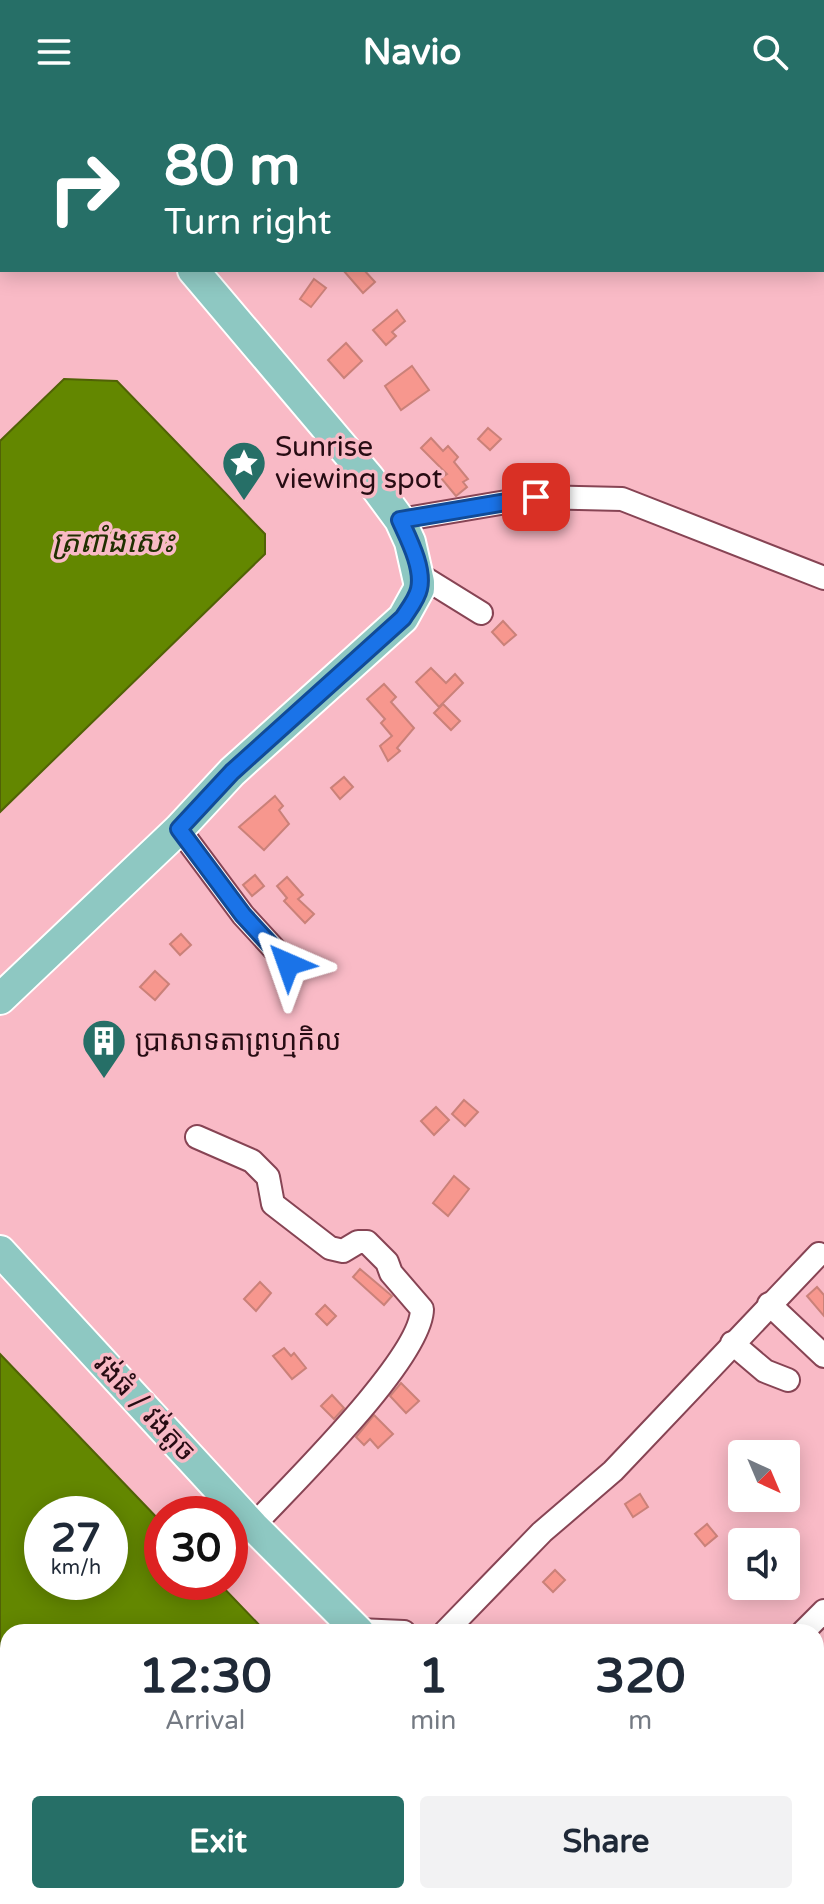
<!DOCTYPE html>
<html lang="en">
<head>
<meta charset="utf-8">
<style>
	:root { --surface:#fff; --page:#f2f2f3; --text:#1f2937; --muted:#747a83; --accent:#266f67 }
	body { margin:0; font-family:"Varela Round","Noto Sans Khmer",sans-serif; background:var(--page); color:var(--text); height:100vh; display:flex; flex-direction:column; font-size:30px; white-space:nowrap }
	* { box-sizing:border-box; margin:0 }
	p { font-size:26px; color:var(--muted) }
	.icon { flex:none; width:44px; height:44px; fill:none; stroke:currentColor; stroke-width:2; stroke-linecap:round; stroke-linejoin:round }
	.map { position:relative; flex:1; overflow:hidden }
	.panel { position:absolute; left:0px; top:1520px; width:824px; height:280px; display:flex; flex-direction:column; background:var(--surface); border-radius:24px 24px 0 0; box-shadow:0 4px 20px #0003 }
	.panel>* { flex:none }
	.top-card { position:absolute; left:0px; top:0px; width:824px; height:168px; box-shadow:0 4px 20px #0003; background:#266f67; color:#fff; overflow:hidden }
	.needle { width:52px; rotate:136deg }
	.controls { position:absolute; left:728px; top:1336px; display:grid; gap:16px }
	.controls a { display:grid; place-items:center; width:72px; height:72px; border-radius:8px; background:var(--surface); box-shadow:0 4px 20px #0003; font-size:40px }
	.speed { position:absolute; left:24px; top:1392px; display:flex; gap:16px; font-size:40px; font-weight:700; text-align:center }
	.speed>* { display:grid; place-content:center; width:104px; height:104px; border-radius:50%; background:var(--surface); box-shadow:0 4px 20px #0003; line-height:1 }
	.speed small { font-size:20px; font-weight:400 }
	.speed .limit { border:12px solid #d22; background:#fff; color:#111 }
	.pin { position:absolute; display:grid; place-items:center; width:68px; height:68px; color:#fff; margin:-34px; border-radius:16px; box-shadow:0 4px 12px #0006 }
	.me { position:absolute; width:88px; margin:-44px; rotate:317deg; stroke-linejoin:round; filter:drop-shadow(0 0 6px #0008) }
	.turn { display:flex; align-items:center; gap:28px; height:168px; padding:0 32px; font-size:36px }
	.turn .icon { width:104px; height:104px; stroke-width:2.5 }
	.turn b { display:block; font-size:56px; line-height:68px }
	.eta { display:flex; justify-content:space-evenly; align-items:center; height:136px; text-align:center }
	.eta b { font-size:48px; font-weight:700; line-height:56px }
	.primary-button { display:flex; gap:16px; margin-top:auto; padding:16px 32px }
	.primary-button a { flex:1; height:92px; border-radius:8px; background:var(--accent); color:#fff; font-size:32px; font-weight:700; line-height:92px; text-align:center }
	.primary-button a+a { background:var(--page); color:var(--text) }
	header { display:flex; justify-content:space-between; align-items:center; height:104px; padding:0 32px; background:var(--accent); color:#fff; font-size:36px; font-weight:700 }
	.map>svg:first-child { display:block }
	.green { fill:#ea95a8 }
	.water { fill:#638700; stroke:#516206; stroke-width:2; fill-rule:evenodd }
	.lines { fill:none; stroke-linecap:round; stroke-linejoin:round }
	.stream { stroke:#516206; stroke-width:5 }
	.building { fill:#f7978e; stroke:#ca8179; stroke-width:2 }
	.minor-casing { stroke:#874454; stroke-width:26 }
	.major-casing { stroke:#fff; stroke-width:34 }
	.minor { stroke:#fff; stroke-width:22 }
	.major { stroke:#8ec8c2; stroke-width:30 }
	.route-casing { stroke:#114b97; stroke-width:20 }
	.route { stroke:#1a73e8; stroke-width:14 }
	.labels { text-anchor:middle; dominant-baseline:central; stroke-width:7; stroke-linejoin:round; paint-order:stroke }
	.poi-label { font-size:28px; fill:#270c13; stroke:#f9bac6; text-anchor:start }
	.street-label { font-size:28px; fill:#270c13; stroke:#f9bac6 }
	.water-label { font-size:30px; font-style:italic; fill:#202f01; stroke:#f9bac6 }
</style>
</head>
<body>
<header><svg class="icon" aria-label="menu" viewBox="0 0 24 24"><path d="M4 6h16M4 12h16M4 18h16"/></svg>Navio<svg class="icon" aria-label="search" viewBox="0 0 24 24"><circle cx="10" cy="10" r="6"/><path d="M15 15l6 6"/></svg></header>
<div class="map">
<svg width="824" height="1800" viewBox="0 0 824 1800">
	<rect width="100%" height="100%" fill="#f9bac6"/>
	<!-- green -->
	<path class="green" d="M 816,1776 L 824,1782 L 824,1800 L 461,1800 L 457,1792 L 816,1792 Z"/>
	<!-- water -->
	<g class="water">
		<path d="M 64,275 L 117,277 L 265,430 L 265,450 L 0,708 L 0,337 Z"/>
		<path d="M 0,1250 L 162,1419 L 162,1478 L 218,1478 L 266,1528 L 8,1528 L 8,1792 L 203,1792 L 195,1800 L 0,1800 ZM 42,1410 L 110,1410 L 110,1478 L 42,1478 Z"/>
	</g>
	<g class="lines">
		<!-- stream -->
		<path class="stream" d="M 330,1792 L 336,1800"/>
	</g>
	<!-- building -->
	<g class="building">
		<path d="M 343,166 L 364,166 L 375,178 L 363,189 Z"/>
		<path d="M 314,175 L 326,184 L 311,203 L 300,195 Z"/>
		<path d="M 397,206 L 405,217 L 392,228 L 396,232 L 386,241 L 373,226 Z"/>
		<path d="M 346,239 L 362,257 L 344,274 L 328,256 Z"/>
		<path d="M 412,262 L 429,286 L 401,306 L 385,282 Z"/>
		<path d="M 488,324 L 501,335 L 490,346 L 478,335 Z"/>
		<path d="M 431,334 L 443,347 L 448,342 L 458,353 L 454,358 L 468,375 L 463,378 L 467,383 L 456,392 L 441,374 L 447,370 L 421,344 Z"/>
		<path d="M 503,517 L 516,531 L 504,541 L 492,528 Z"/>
		<path d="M 431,564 L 446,579 L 455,570 L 463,579 L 439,603 L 416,578 Z"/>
		<path d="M 384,580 L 396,593 L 391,598 L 414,624 L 397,644 L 400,647 L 388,657 L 380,642 L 392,632 L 381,619 L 385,615 L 367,595 Z"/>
		<path d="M 443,600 L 460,617 L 451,626 L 434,609 Z"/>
		<path d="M 344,673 L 353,683 L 340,695 L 331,684 Z"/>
		<path d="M 275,692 L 283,702 L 279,706 L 289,720 L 264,746 L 239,723 Z"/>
		<path d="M 255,771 L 264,782 L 252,792 L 243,781 Z"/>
		<path d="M 287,773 L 303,791 L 298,795 L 314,810 L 305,819 L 284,797 L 287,794 L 277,782 Z"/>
		<path d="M 181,830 L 191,841 L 180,851 L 170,840 Z"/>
		<path d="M 155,867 L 169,880 L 155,896 L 140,883 Z"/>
		<path d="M 464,996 L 478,1008 L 465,1022 L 452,1010 Z"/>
		<path d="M 436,1003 L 449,1016 L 434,1031 L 421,1017 Z"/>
		<path d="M 454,1072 L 469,1085 L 448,1112 L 433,1099 Z"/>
		<path d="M 360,1165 L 392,1192 L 384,1201 L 353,1173 Z"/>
		<path d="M 260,1178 L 271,1189 L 256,1207 L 244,1195 Z"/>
		<path d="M 817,1183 L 824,1191 L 824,1212 L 807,1192 Z"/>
		<path d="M 325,1201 L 336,1212 L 327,1221 L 316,1210 Z"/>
		<path d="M 284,1244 L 291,1252 L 294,1249 L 306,1264 L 292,1275 L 273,1252 Z"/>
		<path d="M 401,1279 L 419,1297 L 406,1309 L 390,1292 Z"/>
		<path d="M 332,1291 L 344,1304 L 334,1315 L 321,1302 Z"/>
		<path d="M 374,1311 L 393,1330 L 378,1344 L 370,1335 L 364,1341 L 356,1333 Z"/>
		<path d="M 640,1390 L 648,1403 L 633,1413 L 625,1400 Z"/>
		<path d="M 707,1420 L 717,1432 L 705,1442 L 695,1430 Z"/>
		<path d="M 555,1466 L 565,1476 L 553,1488 L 543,1478 Z"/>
	</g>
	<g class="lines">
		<!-- minor casing -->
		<g class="minor-casing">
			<g id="minor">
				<path d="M 375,2 L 377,0"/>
				<path d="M 400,416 L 536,393 L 622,395 L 824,474"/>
				<path d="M 418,470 L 481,509"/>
				<path d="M 179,725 L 243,811 L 288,860"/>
				<path d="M 197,1033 L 252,1057 L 268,1073 L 273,1100 L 330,1144 L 343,1147 L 358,1138 L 367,1138 L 387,1158 L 391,1169 L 422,1205 C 422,1254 290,1382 253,1422"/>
				<path d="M 769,1200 L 824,1252"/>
				<path d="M 732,1239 L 765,1267 L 788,1276"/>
				<path d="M 358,1526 L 404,1528"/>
				<path d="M 445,1528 L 542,1428 L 613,1367 L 819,1150"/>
				<path d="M 803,1528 L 824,1507"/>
				<path d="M 208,1800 L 217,1792"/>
			</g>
		</g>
		<!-- major casing -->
		<g class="major-casing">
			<g id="major">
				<path d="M 48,0 L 50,2"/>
				<path d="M 0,895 L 179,725 L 232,668 L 403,514 L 419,485 L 419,478 L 410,438 L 400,416 L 369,374 L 193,166"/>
				<path d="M 0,1147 L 253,1422 L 359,1528"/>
				<path d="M 615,1792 L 622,1800"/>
			</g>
		</g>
		<!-- minor -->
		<use href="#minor" class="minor"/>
		<!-- major -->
		<use href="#major" class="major"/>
	</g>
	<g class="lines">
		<!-- route casing -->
		<g class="route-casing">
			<path id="route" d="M 288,860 L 243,811 L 179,725 L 232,668 L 403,514 C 408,506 417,495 419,485 C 424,464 408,434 400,416 L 536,393"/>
		</g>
		<!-- route -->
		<use href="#route" class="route"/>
	</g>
	<!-- icons -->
	<defs>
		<g id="sight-pin" transform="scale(2.3)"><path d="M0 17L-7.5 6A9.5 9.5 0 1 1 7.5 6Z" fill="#266f67" stroke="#f9bac6"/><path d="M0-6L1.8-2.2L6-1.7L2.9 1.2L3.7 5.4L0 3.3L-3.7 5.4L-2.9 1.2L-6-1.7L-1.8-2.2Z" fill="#fff"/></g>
		<g id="building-pin" transform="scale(2.3)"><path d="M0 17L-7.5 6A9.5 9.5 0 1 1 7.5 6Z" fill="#266f67" stroke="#f9bac6"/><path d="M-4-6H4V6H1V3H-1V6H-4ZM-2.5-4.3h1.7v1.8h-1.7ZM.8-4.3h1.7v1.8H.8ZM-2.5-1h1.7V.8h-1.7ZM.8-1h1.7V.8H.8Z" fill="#fff"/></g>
	</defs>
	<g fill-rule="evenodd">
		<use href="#sight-pin" x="244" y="359"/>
		<use href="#building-pin" x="104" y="937"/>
	</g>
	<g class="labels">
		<!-- poi labels -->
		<g class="poi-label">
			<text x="275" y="343">Sunrise<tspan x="275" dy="32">viewing spot</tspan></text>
			<text x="135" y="937">ប្រាសាទតាព្រហ្មកិល</text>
		</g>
		<!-- street labels -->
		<g class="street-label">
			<text transform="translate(145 1304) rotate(47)">វង់ធំ / វង់តូច</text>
		</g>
		<!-- water labels -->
		<g class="water-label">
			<text x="113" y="438">ត្រពាំងសេះ</text>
		</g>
	</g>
</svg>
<div class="controls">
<a><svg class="needle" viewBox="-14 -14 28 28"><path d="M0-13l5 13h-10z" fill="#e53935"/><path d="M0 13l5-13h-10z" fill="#747a83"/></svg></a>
<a><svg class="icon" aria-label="sound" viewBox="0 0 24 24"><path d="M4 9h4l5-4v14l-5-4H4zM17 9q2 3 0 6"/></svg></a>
</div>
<div class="speed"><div>27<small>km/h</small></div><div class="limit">30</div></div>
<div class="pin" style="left:536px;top:393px;background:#d93025"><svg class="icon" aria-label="arrive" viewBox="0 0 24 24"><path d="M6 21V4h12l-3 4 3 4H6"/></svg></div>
<svg class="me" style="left:288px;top:860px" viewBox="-20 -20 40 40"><path d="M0-17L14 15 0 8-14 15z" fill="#1a73e8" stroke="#fff" stroke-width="4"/></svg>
<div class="top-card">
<div class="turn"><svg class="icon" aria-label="right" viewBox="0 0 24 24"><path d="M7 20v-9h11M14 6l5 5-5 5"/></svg><div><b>80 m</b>Turn right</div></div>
</div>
<section class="panel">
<div class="eta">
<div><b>12:30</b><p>Arrival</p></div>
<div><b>1</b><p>min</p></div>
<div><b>320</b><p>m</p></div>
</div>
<div class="primary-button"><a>Exit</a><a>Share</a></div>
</section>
</div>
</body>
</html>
